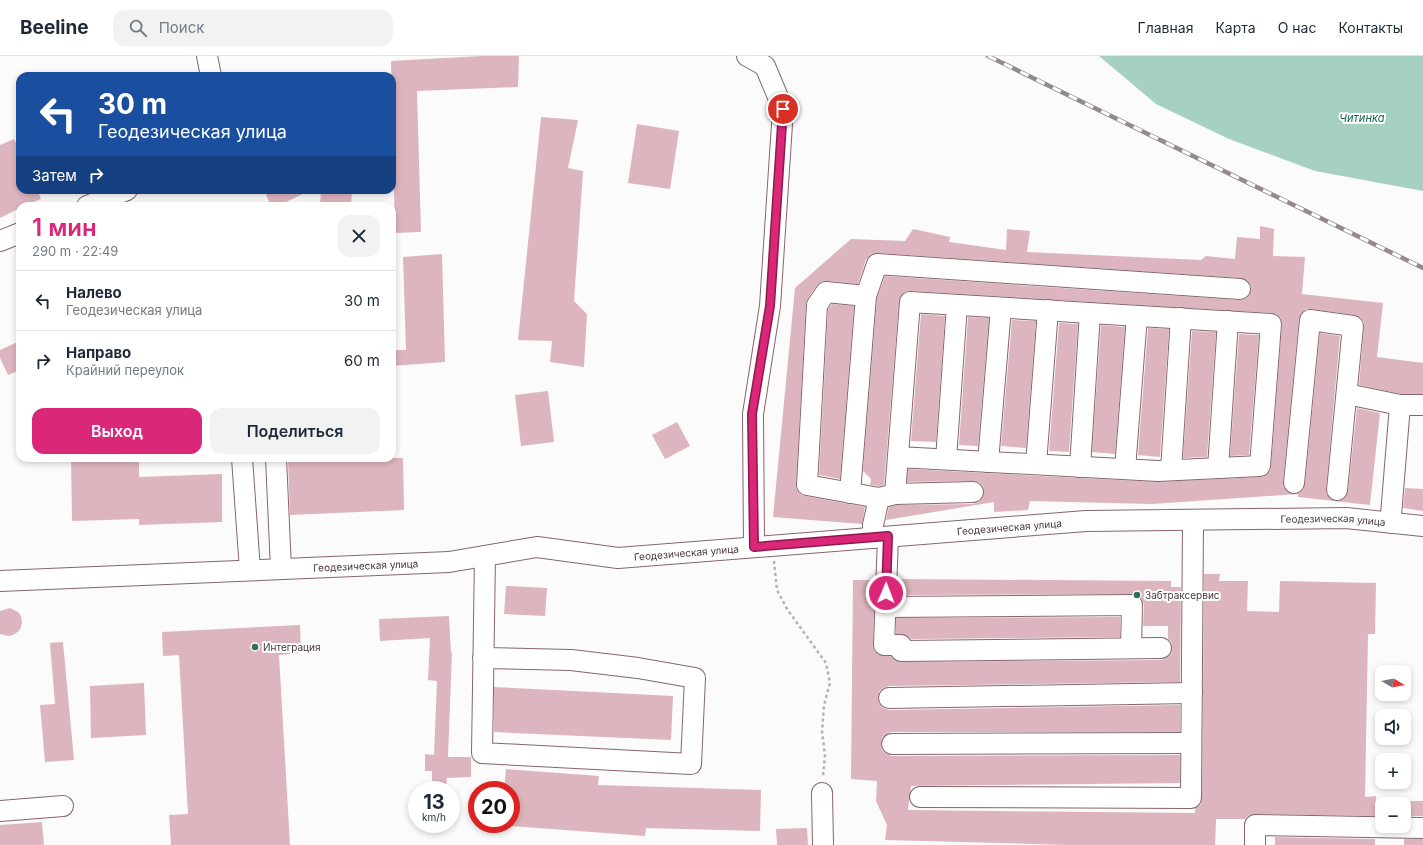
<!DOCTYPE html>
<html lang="ru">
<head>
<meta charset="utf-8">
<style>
	:root { --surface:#fff; --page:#f2f2f3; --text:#1f2937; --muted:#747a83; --line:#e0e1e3; --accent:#db2777 }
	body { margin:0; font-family:Inter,sans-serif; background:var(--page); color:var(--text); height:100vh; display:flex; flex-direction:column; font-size:15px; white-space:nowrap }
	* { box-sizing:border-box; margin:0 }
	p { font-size:13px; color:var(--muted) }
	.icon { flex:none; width:22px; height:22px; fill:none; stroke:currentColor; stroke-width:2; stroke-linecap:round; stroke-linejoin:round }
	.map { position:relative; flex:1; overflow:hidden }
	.drawer { position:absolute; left:16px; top:146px; width:380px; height:260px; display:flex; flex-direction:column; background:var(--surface); border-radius:12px; box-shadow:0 2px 6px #0003 }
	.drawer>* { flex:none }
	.top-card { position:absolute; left:16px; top:16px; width:380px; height:122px; border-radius:12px; box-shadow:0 2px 6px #0003; background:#1a4fa0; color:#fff; overflow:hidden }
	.needle { width:26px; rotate:99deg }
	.controls { position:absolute; left:1375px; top:609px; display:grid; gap:8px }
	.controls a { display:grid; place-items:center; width:36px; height:36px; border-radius:8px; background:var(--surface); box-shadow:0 2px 6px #0003; font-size:20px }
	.speed { position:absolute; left:408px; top:725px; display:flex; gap:8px; font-size:20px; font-weight:700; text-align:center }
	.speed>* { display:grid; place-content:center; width:52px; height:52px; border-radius:50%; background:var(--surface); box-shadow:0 2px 6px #0003; line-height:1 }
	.speed small { font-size:10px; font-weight:400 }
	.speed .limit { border:6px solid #d22; background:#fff; color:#111 }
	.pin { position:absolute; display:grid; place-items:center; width:34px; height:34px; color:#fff; margin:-17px; border:2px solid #fff; border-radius:50%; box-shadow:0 1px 4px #0007 }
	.me { position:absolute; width:44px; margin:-22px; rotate:1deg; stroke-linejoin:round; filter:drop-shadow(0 0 3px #0008) }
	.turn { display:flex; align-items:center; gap:14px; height:84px; padding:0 16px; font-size:18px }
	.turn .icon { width:52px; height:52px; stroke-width:2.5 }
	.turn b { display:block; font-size:28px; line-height:34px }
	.then { display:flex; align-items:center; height:38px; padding:0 16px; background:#0003; gap:8px; font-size:15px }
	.round { display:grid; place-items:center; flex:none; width:42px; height:42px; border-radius:12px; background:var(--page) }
	.headline { display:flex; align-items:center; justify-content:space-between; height:68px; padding:0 16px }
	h1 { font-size:24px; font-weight:600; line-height:30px; color:var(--accent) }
	.primary-button { display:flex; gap:8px; margin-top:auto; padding:8px 16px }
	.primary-button a { flex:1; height:46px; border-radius:12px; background:var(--accent); color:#fff; font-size:16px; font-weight:600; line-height:46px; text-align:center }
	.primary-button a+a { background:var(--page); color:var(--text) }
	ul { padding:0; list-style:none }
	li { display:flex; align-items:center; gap:12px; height:60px; padding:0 16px; border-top:1px solid var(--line) }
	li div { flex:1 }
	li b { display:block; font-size:15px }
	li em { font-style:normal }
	header { display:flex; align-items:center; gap:24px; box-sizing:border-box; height:56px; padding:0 20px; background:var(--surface); border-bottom:1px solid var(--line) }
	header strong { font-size:19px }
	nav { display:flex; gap:22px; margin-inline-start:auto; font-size:14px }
	.search { width:280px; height:36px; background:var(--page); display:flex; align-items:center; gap:10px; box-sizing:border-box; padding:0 14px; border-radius:12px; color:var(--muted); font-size:15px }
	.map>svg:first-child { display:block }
	.water { fill:#a6d0c2 }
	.building { fill:#ddb5be }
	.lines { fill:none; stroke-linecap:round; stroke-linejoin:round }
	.minor-casing { stroke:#88646d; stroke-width:22 }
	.path { stroke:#b6b0b1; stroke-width:2.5; stroke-dasharray:3 3; stroke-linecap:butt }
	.minor { stroke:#fff; stroke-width:20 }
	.rail-casing { stroke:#948a8c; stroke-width:4.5 }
	.rail { stroke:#fff; stroke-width:3; stroke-dasharray:9; stroke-linecap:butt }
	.route-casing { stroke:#8e194d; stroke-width:10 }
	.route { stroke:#db2777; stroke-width:7 }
	.poi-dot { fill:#2d6e5d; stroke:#fff; stroke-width:1.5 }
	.labels { text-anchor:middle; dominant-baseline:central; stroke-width:4; stroke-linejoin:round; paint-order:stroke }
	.street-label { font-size:10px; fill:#48373b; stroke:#fff }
	.poi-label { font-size:10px; fill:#48373b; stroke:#fff; text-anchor:start }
	.water-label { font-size:11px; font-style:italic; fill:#186553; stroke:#fff }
</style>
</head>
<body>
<header>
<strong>Beeline</strong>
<div class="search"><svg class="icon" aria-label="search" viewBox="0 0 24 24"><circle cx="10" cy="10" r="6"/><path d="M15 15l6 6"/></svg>Поиск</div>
<nav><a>Главная</a><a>Карта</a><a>О нас</a><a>Контакты</a></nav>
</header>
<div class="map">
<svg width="1423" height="789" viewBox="0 0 1423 789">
	<rect width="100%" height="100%" fill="#fbfbfb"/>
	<!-- water -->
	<path class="water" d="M 1099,0 L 1423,0 L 1423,135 L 1315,115 L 1229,83 L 1156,48 Z"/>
	<!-- building -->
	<g class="building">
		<path d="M 482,0 L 519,0 L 518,31 L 417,35 L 421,176 L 395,177 L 391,5 Z"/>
		<path d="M 541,61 L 578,64 L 568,112 L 583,115 L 574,245 L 587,258 L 584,311 L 550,306 L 552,285 L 518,284 Z"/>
		<path d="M 637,68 L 679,75 L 670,133 L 628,127 Z"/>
		<path d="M 14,83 L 20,96 L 20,134 L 37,134 L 41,143 L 25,150 L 20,150 L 20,152 L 0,162 L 0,89 Z"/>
		<path d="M 264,134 L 311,134 L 278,150 L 271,150 Z"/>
		<path d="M 321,134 L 352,134 L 351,150 L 320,150 Z"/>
		<path d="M 1260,170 L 1274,173 L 1273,200 L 1305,201 L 1302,238 L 1383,247 L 1377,301 L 1423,307 L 1423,338 L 1401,338 L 1359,329 L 1364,271 L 1364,266 L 1360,261 L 1355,259 L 1311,253 L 1306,253 L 1301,257 L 1299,262 L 1283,426 L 1283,431 L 1287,436 L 1293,438 L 1299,437 L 1303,434 L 1305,428 L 1320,277 L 1340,280 L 1326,433 L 1326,438 L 1330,443 L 1336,445 L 1342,444 L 1346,441 L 1348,436 L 1357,352 L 1380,357 L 1370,449 L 1298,441 L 1298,438 L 1152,448 L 1030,445 L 1028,454 L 994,456 L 994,446 L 886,464 L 889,451 L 897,449 L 973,448 L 979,446 L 983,441 L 984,436 L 983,430 L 979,426 L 973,425 L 907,426 L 908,413 L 1157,426 L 1261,421 L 1265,420 L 1270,416 L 1271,411 L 1282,269 L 1281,263 L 1277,258 L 1272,257 L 911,235 L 905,236 L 901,239 L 899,245 L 884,429 L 879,430 L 870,429 L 871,423 L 863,415 L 877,242 L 885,220 L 1239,244 L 1245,243 L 1249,240 L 1251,233 L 1250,228 L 1247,224 L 1241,222 L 878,197 L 871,198 L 866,204 L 858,228 L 827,225 L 822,225 L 817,229 L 808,242 L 806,248 L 796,428 L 796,433 L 800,438 L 805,440 L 865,451 L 862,468 L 773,461 L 795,232 L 851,183 L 905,185 L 913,173 L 950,181 L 949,186 L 1006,194 L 1007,173 L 1030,175 L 1027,196 L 1201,204 L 1206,200 L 1235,203 L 1237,181 L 1260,183 Z"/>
		<path d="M 442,198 L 445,306 L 392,310 L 392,294 L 406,294 L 403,201 Z"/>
		<path d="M 832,248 L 854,250 L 840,423 L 819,419 L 828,253 Z"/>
		<path d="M 921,258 L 945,260 L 936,386 L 911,385 Z"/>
		<path d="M 968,261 L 989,262 L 978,390 L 959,389 Z"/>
		<path d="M 1012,264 L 1036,265 L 1026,392 L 1001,390 Z"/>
		<path d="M 1059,267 L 1078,268 L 1069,396 L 1049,395 Z"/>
		<path d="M 1101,269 L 1125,271 L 1115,398 L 1092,396 Z"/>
		<path d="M 1148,272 L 1169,273 L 1160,401 L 1138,399 Z"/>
		<path d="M 1192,275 L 1216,276 L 1207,401 L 1183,402 Z"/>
		<path d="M 1239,278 L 1259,279 L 1249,399 L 1230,400 Z"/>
		<path d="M 20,285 L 20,314 L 8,319 L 0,302 L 0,294 Z"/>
		<path d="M 548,335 L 554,386 L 521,390 L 515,339 Z"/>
		<path d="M 677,366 L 690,390 L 665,403 L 652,379 Z"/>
		<path d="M 71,402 L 139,402 L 139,421 L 222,418 L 222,466 L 139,469 L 139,463 L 72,465 Z"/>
		<path d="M 288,402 L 403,402 L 404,454 L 290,459 Z"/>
		<path d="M 1405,432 L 1423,433 L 1423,455 L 1403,452 Z"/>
		<path d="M 1204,518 L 1220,518 L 1219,525 L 1248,525 L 1247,555 L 1279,556 L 1280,525 L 1376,527 L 1375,578 L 1368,578 L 1365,741 L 1376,740 L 1375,760 L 1255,758 L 1249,759 L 1245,763 L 1216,763 L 1215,789 L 1069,789 L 885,784 L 887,769 L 876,745 L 877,725 L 851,723 L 853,524 L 875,524 L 873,589 L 874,594 L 878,599 L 891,600 L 895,605 L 901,606 L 1161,604 L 1166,602 L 1171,598 L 1172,591 L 1171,586 L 1168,583 L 1168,570 L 1143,570 L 1144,549 L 1142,544 L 1138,539 L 1132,538 L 897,539 L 898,523 L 1171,525 L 1171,531 L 1181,531 L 1180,626 L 889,630 L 883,632 L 879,636 L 878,643 L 879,648 L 883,652 L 889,654 L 1180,649 L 1180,676 L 892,676 L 887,678 L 882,682 L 881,688 L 882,694 L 886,698 L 892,700 L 1180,699 L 1180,727 L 911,730 L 908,754 L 1195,757 L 1195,753 L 1201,748 L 1202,742 Z"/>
		<path d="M 506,530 L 547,532 L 545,560 L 504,558 Z"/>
		<path d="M 10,552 L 18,556 L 21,560 L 22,566 L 21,571 L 19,575 L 13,579 L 9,580 L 0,578 L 0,555 Z"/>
		<path d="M 449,560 L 451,597 L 452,597 L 448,701 L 471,701 L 471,721 L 447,722 L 446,731 L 432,730 L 432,715 L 425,715 L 425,698 L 434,699 L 437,625 L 428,624 L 430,582 L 380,585 L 379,563 Z"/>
		<path d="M 1120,561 L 1120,581 L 911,583 L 906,579 L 896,578 L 896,562 Z"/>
		<path d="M 300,569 L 301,597 L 279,599 L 290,789 L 171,789 L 169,759 L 188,758 L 179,599 L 163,600 L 162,576 Z"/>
		<path d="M 63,586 L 74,704 L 45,706 L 40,649 L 55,648 L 50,587 Z"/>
		<path d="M 144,627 L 146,679 L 91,682 L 90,630 Z"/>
		<path d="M 494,631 L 673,640 L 671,684 L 494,676 Z"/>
		<path d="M 506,713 L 599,720 L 598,729 L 761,734 L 760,775 L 646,772 L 645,780 L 511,770 L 511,734 L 504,734 Z"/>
		<rect x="1404" y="745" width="19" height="15"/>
		<path d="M 42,766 L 44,789 L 0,789 L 0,769 Z"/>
		<path d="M 807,772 L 808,789 L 777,789 L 776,773 Z"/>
		<path d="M 1275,781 L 1375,783 L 1375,789 L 1275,789 Z"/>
		<rect x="1404" y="783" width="19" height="6"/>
	</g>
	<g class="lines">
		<!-- minor casing -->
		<g class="minor-casing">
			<g id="minor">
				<path d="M 207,0 L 211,20"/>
				<path d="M 747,0 L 765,10 L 783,53 L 770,250 L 753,358 L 754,491"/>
				<path d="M 87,150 L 127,134"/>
				<path d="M 0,185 L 20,177"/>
				<path d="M 1347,338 L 1400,349"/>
				<path d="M 242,402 L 250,514"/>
				<path d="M 276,402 L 281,513"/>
				<path d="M 946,403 L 957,249"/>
				<path d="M 988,406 L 1001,252"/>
				<path d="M 1036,408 L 1048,254"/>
				<path d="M 1080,411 L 1090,257"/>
				<path d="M 1218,412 L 1228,265"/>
				<path d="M 1125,413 L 1137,260"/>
				<path d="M 1171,414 L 1181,262"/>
				<path d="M 1294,427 L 1310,264 L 1353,270 L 1337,434"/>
				<path d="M 850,437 L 866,240"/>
				<path d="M 895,438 L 973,436"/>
				<path d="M 879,442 L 807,429 L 817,249 L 826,236 L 866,240 L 877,208 L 1240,233"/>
				<path d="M 1392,467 L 1391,459 L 1400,349 L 1423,349"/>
				<path d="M 888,481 L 884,589 L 901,589 L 901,595 L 1161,592"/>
				<path d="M 873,482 L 873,469 L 879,442 L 895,438 L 910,246 L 1271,268 L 1260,410 L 1158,415 L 898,401"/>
				<path id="s1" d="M 0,525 L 449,506 L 537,491 L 618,502 L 1086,465 L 1346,462 L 1423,470"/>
				<path d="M 886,551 L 1132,549 L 1131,592"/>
				<path d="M 483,602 L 571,604 L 638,612 L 695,622 L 691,708 L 482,697 L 485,500"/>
				<path d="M 889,642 L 1192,637"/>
				<path d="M 892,688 L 1191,687"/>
				<path d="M 822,737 L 823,789"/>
				<path d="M 920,741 L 1191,742 L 1193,464"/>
				<path d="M 0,755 L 63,750"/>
				<path d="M 1255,789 L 1255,769 L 1423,772"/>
			</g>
		</g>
		<!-- path -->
		<path class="path" d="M 774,505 L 777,534 L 787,553 L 826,607 L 830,627 L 824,649 L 822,676 L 825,699 L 823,720"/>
		<!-- minor -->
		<use href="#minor" class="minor"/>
		<!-- rail casing -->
		<g class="rail-casing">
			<path id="rail" d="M 988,0 L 1423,212"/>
		</g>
		<!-- rail -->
		<use href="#rail" class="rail"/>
	</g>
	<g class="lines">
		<!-- route casing -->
		<g class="route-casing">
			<path id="route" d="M 783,53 L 770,250 L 752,358 L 754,491 L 888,480 L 886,537"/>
		</g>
		<!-- route -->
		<use href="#route" class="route"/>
	</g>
	<!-- markers -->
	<g class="poi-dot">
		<circle cx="1137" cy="539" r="4"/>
		<circle cx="255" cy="591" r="4"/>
	</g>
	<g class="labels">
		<!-- street labels -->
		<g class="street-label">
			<text stroke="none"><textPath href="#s1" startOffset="1337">Геодезическая улица</textPath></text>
			<text stroke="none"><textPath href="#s1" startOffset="1013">Геодезическая улица</textPath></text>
			<text stroke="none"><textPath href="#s1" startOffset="689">Геодезическая улица</textPath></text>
			<text stroke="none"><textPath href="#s1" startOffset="366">Геодезическая улица</textPath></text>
		</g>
		<!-- poi labels -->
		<g class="poi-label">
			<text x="1145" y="539">Забтраксервис</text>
			<text x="263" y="591">Интеграция</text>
		</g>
		<!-- water labels -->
		<g class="water-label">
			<text x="1362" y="62">Читинка</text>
		</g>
	</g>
</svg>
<div class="controls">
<a><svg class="needle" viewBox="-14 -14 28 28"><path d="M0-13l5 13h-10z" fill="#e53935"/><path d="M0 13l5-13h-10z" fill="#747a83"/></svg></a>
<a><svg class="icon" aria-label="sound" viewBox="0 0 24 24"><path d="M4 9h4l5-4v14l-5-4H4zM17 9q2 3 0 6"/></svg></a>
<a>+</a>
<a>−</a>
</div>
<div class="speed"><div>13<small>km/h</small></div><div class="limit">20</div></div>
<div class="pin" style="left:783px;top:53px;background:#d93025"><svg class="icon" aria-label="arrive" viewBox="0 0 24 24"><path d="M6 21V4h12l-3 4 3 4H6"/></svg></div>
<svg class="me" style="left:886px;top:537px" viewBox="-20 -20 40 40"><circle r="17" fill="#db2777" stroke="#fff" stroke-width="3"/><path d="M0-11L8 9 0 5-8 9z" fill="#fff"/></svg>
<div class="top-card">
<div class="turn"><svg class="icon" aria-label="left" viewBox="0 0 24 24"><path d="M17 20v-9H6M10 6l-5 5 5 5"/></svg><div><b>30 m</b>Геодезическая улица</div></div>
<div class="then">Затем<svg class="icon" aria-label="right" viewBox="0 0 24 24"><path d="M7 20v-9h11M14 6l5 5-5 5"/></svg></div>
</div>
<section class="drawer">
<div class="headline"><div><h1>1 мин</h1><p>290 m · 22:49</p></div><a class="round"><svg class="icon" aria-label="close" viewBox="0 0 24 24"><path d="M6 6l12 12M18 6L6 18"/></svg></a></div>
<ul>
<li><svg class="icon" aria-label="left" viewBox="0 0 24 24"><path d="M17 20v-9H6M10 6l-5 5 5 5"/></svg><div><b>Налево</b><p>Геодезическая улица</p></div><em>30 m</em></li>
<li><svg class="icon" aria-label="right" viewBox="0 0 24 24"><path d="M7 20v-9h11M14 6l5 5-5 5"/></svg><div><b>Направо</b><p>Крайний переулок</p></div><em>60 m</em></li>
</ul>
<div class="primary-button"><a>Выход</a><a>Поделиться</a></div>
</section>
</div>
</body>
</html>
